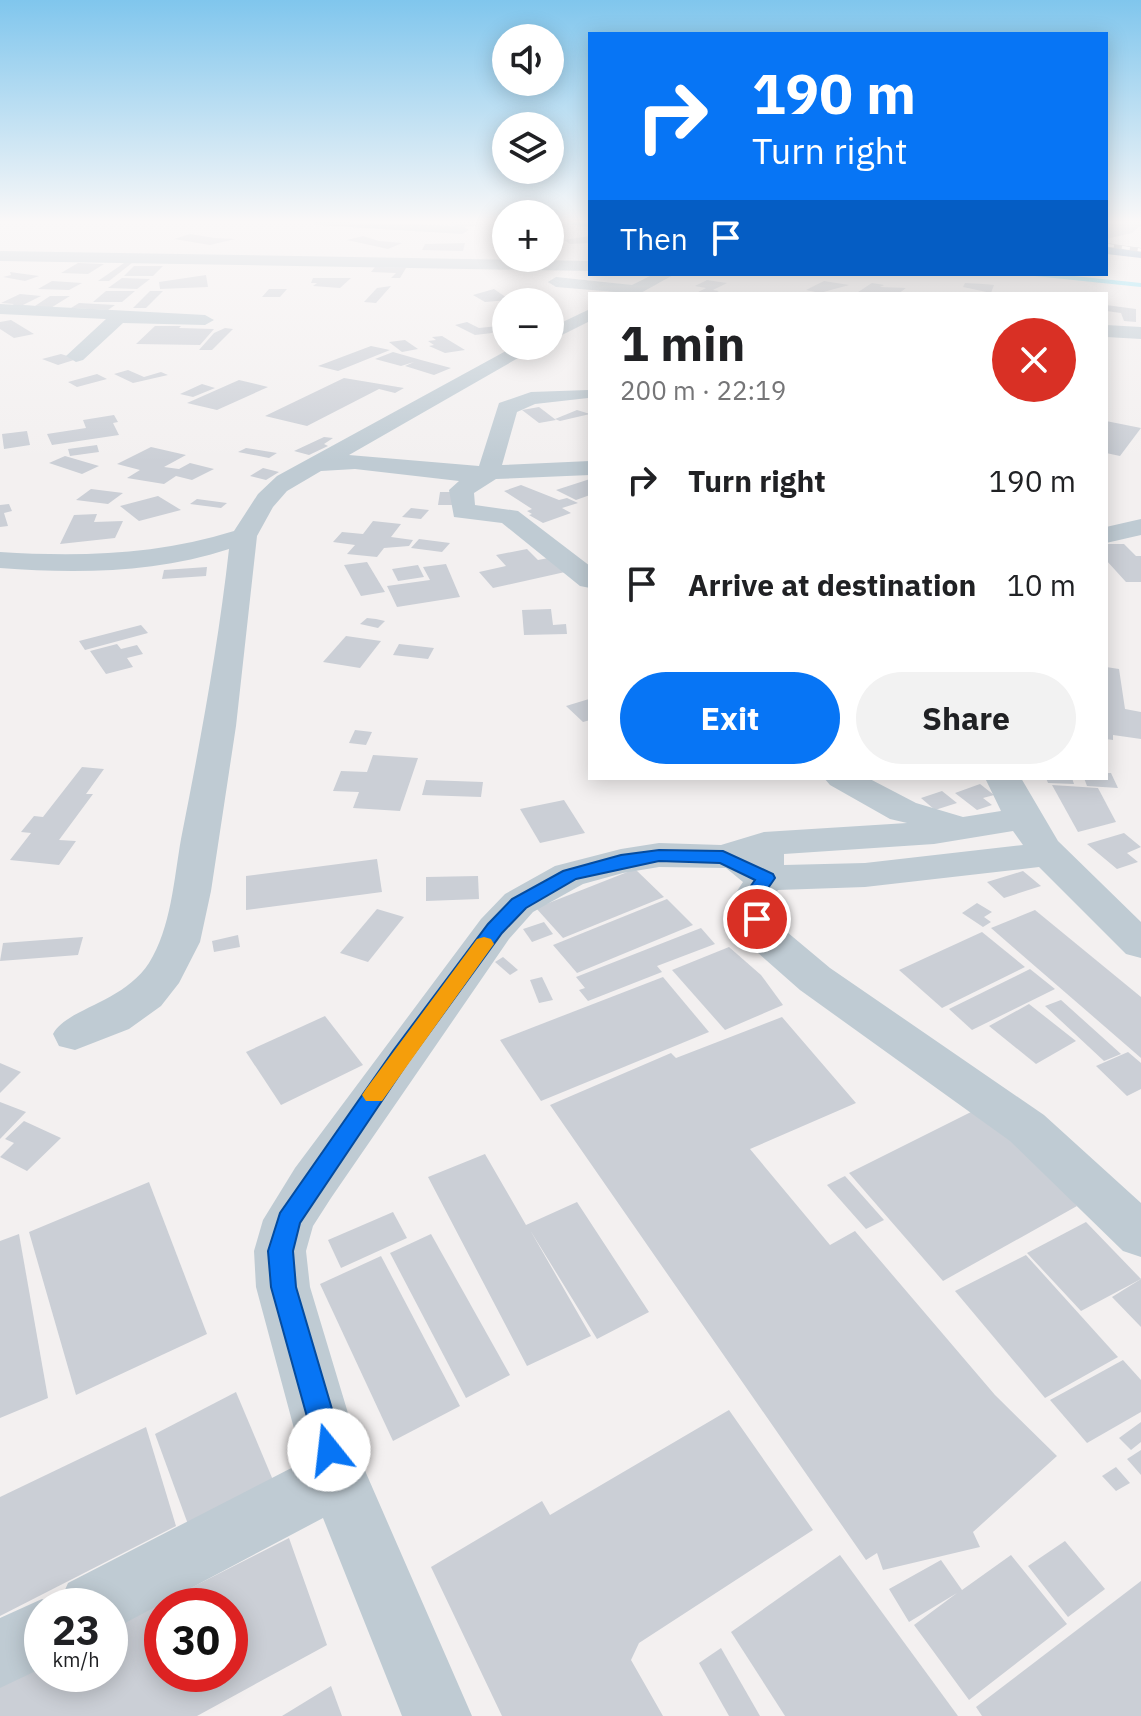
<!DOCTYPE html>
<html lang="en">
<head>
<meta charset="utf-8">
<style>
	:root { --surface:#fff; --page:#f2f2f2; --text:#202124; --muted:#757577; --accent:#0775f5 }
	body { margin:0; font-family:"IBM Plex Sans",sans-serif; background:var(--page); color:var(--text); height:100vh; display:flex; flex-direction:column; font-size:30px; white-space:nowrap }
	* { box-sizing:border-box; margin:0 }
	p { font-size:26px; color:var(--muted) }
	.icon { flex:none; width:44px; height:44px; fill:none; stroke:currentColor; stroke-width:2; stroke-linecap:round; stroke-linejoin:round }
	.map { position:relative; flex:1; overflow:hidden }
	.details { position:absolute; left:588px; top:292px; width:520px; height:488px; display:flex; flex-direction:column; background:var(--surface); border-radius:0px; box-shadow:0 4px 20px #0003 }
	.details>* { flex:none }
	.hud { position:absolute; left:588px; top:32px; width:520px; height:244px; border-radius:0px; box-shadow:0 4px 20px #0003; background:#0775f5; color:#fff; overflow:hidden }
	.controls { position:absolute; left:492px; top:24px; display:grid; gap:16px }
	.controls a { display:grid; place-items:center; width:72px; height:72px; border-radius:50%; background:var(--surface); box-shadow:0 4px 20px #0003; font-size:40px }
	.speed { position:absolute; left:24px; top:1588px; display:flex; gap:16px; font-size:40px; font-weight:700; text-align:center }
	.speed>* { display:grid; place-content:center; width:104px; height:104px; border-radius:50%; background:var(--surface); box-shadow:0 4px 20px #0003; line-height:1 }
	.speed small { font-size:20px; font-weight:400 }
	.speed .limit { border:12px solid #d22; background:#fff; color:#111 }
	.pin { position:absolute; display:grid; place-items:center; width:68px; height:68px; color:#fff; margin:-34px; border:4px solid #fff; border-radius:50%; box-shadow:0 2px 8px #0007 }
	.me { position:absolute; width:88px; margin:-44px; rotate:344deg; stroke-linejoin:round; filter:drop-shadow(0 0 6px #0008) }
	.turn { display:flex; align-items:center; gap:28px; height:168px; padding:0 32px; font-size:36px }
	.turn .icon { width:104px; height:104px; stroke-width:2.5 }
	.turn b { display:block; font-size:56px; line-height:68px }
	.then { display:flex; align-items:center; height:76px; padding:0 32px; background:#0003; gap:16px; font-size:30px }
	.round { display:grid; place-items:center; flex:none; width:84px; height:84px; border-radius:42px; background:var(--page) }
	.summary { display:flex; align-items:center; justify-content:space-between; height:136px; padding:0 32px }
	h1 { font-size:48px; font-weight:800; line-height:60px }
	.primary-button { display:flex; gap:16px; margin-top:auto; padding:16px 32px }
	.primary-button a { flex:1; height:92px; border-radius:48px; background:var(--accent); color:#fff; font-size:32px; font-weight:800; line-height:92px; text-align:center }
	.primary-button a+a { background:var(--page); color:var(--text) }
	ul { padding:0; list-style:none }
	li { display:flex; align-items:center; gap:24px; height:104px; padding:0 32px }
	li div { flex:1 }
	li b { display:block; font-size:30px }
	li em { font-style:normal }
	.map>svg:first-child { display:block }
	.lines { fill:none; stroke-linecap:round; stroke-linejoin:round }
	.stream { stroke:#84e0f5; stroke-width:4 }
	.building { fill:#cbcfd6; fill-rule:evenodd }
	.minor { fill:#bfcbd3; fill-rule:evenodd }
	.highway { fill:#83a4c3; fill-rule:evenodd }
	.rail-casing { stroke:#b1b5bb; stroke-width:4 }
	.rail { stroke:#fff; stroke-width:3; stroke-dasharray:8; stroke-linecap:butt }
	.route { fill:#0775f5; stroke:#054c9f; stroke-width:2 }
	.slow { fill:#f59e0b }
</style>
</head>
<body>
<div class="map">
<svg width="1141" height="1716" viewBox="0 0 1141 1716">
	<rect width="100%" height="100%" fill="#f3f0f0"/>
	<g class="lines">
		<!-- stream -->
		<g class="stream">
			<path d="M 563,221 L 590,225"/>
			<path d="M 1035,274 L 1141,285"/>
		</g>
	</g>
	<!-- building -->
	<g class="building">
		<path d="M 446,221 L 494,221 L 494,223 L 459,228 Z"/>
		<path d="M 1113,222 L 1140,226 L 1132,233 L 1106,239 L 1109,233 L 1106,228 Z"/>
		<path d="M 190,234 L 215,238 L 235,239 L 210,245 L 174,239 Z"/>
		<path d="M 363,236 L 379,241 L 402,243 L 388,249 L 347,240 Z"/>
		<path d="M 590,236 L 590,243 L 570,244 L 564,240 Z"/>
		<path d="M 465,243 L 463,251 L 422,250 L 425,244 Z"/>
		<path d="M 78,263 L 104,264 L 88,274 L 61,273 Z"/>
		<path d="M 124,263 L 132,263 L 109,281 L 98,281 Z"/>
		<path d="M 134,266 L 163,266 L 153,276 L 124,276 Z"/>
		<path d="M 375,267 L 406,268 L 400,278 L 391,278 L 396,273 L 371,272 Z"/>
		<path d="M 10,272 L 17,273 L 39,276 L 25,281 L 3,277 L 11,275 Z"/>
		<path d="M 206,275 L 208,287 L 160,289 L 159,282 Z"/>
		<path d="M 122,278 L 150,279 L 137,289 L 108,288 Z"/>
		<path d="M 313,278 L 351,278 L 340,288 L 313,286 L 317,283 L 311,283 Z"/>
		<path d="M 707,280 L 727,283 L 713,290 L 719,291 L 713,294 L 694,294 L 706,288 L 695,286 Z"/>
		<path d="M 52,281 L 82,283 L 69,290 L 38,289 Z"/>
		<path d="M 824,281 L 849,285 L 820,293 L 806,290 Z"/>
		<path d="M 872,283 L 884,285 L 880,287 L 906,288 L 898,294 L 855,294 Z"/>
		<path d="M 965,283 L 983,284 L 994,285 L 991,293 L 963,287 Z"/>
		<path d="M 391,286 L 376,303 L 364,302 L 377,288 Z"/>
		<path d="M 269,289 L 287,289 L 280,297 L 262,297 Z"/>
		<path d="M 494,289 L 510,300 L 485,302 L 473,295 Z"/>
		<path d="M 106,291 L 135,291 L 122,302 L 93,302 Z"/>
		<path d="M 150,291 L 163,291 L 146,308 L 133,308 Z"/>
		<path d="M 20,294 L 41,296 L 23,305 L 35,306 L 50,296 L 70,296 L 49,309 L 8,308 L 14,304 L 1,303 Z"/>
		<path d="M 79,303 L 115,305 L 108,310 L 71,308 Z"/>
		<path d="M 1106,305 L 1136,309 L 1136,322 L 1124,321 L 1121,313 L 1106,311 Z"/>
		<path d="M 11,320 L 34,334 L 14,338 L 0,329 L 0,322 Z"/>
		<path d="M 467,322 L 479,328 L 498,326 L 492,333 L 475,335 L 455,325 Z"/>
		<path d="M 155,326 L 181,326 L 179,328 L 214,329 L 200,345 L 136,344 Z"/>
		<path d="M 225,328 L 233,329 L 212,350 L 199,350 L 214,333 Z"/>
		<path d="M 442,336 L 465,350 L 445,353 L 429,346 L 434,345 L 428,341 L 436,340 L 432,337 Z"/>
		<path d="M 405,340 L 418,349 L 402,352 L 389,342 Z"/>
		<path d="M 371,346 L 390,350 L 338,371 L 318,366 Z"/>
		<path d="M 393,352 L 421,360 L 451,368 L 434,375 L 405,366 L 414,362 L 401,366 L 375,359 Z"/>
		<path d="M 61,354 L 77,359 L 58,365 L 42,359 Z"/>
		<path d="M 128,370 L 144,377 L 161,372 L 168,375 L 133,383 L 114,374 Z"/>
		<path d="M 97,374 L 107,379 L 77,387 L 68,382 Z"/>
		<path d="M 344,378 L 404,388 L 395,393 L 379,389 L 307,426 L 265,416 Z"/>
		<path d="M 239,380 L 268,387 L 217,410 L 187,403 Z"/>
		<path d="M 202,384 L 215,388 L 193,397 L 180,394 Z"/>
		<path d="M 539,407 L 556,420 L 539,423 L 522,410 Z"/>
		<path d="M 577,410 L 590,414 L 560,421 L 555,419 Z"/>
		<path d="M 114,415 L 118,422 L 113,423 L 119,435 L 52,445 L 47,434 L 86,428 L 83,420 Z"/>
		<path d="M 1106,421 L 1141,428 L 1120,456 L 1106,453 Z"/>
		<path d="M 27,431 L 30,445 L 4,449 L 2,434 Z"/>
		<path d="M 324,437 L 333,438 L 324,444 L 328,446 L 309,455 L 294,451 Z"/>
		<path d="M 97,445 L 99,452 L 70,456 L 68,449 Z"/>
		<path d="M 151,447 L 186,455 L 164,467 L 179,469 L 190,463 L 214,469 L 192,480 L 176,476 L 164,484 L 127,478 L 140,470 L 117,464 Z"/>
		<path d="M 246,448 L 277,453 L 269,458 L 238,452 Z"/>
		<path d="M 65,456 L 99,466 L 82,474 L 49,463 Z"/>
		<path d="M 263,468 L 279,472 L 266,480 L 250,476 Z"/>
		<path d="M 590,479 L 590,495 L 576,500 L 556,490 Z"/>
		<path d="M 521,485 L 559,500 L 567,498 L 578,503 L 562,508 L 571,513 L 543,523 L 529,515 L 532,514 L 527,511 L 532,509 L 504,491 Z"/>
		<path d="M 91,489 L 123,493 L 108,504 L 76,500 Z"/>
		<path d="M 440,492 L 458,492 L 457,505 L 438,505 Z"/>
		<path d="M 158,496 L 181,510 L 139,521 L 120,506 Z"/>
		<path d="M 197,499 L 227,503 L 221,508 L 190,504 Z"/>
		<path d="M 9,504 L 12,511 L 4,513 L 8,526 L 0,527 L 0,505 Z"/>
		<path d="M 411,508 L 429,510 L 421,519 L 402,517 Z"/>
		<path d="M 97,514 L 94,522 L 123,521 L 115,538 L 60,544 L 74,515 Z"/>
		<path d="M 373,521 L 401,524 L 391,537 L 413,540 L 409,546 L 384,548 L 377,557 L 347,554 L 355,545 L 333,542 L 342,532 L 363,534 Z"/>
		<path d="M 419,539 L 450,543 L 442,552 L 411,548 Z"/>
		<path d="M 1106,544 L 1124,544 L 1136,556 L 1141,556 L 1141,582 L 1126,582 L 1106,560 Z"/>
		<path d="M 527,549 L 538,560 L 559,556 L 574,570 L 493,588 L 479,572 L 506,566 L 496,555 Z"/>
		<path d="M 367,562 L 385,592 L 361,596 L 344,565 Z"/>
		<path d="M 446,564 L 460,597 L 397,607 L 387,586 L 430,580 L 423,567 Z"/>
		<path d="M 418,565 L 424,577 L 398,581 L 392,569 Z"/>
		<path d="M 207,567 L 206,576 L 162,579 L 164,570 Z"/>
		<path d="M 551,609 L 553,625 L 566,624 L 567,634 L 524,635 L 522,610 Z"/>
		<path d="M 367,618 L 376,619 L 385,621 L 378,628 L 360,624 Z"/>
		<path d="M 141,625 L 148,633 L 85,650 L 79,641 Z"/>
		<path d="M 346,636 L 381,641 L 360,668 L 323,662 Z"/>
		<path d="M 117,644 L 121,649 L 137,645 L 143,654 L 127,658 L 133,667 L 106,674 L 90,651 Z"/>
		<path d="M 399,644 L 434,648 L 428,659 L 393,655 Z"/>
		<path d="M 1106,667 L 1119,669 L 1125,709 L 1141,712 L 1141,739 L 1113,735 L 1113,740 L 1106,739 Z"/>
		<path d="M 589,699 L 590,720 L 583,722 L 566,706 Z"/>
		<path d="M 355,730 L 372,732 L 366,745 L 349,743 Z"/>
		<path d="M 373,755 L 418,758 L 400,811 L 353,808 L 359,792 L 333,791 L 341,771 L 367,772 Z"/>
		<path d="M 82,767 L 104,769 L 86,794 L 93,794 L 59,840 L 76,841 L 59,865 L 10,860 L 31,833 L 21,832 L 34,816 L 43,817 Z"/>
		<path d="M 1106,773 L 1111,773 L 1118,788 L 1087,786 L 1084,778 L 1106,778 Z"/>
		<path d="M 1046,778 L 1072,778 L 1074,784 L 1048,783 Z"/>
		<path d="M 426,780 L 483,782 L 481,797 L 422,795 Z"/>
		<path d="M 980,784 L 994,795 L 983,798 L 992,805 L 977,810 L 955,793 Z"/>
		<path d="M 1052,785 L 1098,788 L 1116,822 L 1078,832 Z"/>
		<path d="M 942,791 L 957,803 L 935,810 L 921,798 Z"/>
		<path d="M 564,800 L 585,833 L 540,843 L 520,809 Z"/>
		<path d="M 1124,833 L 1141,847 L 1127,853 L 1138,862 L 1117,869 L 1087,844 Z"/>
		<path d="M 377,859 L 382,892 L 246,910 L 246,876 Z"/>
		<path d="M 635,869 L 664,897 L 563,938 L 536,908 Z"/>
		<path d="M 1023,871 L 1041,886 L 1004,898 L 987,882 Z"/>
		<path d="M 478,876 L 479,899 L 426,901 L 426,877 Z"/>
		<path d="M 667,899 L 693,925 L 577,973 L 553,945 Z"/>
		<path d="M 977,903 L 992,912 L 984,917 L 991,922 L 983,927 L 962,913 Z"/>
		<path d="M 377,909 L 404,917 L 368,962 L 340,953 Z"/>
		<path d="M 1035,910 L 1141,997 L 1141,1058 L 991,928 Z"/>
		<path d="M 544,922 L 553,934 L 532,942 L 523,929 Z"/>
		<path d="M 701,928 L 715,944 L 657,966 L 662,972 L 588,1001 L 579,990 L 585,988 L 576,977 Z"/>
		<path d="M 982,932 L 1025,967 L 942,1008 L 899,970 Z"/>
		<path d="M 238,935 L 240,947 L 214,952 L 212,941 Z"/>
		<path d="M 83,937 L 78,955 L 0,961 L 3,943 Z"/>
		<path d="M 729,947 L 761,975 L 783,1005 L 725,1030 L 672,970 Z"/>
		<path d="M 503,957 L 518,970 L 510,975 L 495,962 Z"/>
		<path d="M 1030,969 L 1055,989 L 972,1030 L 949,1009 Z"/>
		<path d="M 542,977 L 553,1000 L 539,1003 L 530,980 Z"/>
		<path d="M 663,977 L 709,1032 L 541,1101 L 500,1040 Z"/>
		<path d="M 1061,1000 L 1121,1054 L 1104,1061 L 1045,1006 Z"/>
		<path d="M 1029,1004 L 1076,1041 L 1036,1064 L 989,1026 Z"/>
		<path d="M 325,1016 L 363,1065 L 281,1105 L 246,1052 Z"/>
		<path d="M 782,1017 L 856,1103 L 750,1149 L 830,1245 L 855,1231 L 995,1395 L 1057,1456 L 973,1532 L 980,1547 L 883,1570 L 877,1553 L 866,1560 L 550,1105 L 671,1053 L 676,1058 Z"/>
		<path d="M 1128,1052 L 1141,1063 L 1141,1089 L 1127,1096 L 1096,1066 Z"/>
		<path d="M 0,1063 L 21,1072 L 0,1093 Z"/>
		<path d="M 0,1102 L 26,1112 L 0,1139 Z"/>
		<path d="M 977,1109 L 1031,1148 L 1077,1206 L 943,1281 L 849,1173 Z"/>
		<path d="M 24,1121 L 61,1138 L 27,1171 L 0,1157 L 14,1143 L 5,1139 Z"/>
		<path d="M 485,1154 L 526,1225 L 577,1202 L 649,1312 L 597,1339 L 530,1230 L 591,1336 L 527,1366 L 428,1177 Z"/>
		<path d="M 845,1176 L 884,1220 L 866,1229 L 827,1185 Z"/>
		<path d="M 149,1182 L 207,1334 L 76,1395 L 29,1232 Z"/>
		<path d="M 393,1212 L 407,1238 L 341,1268 L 328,1240 Z"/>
		<path d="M 1086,1222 L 1141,1279 L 1081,1311 L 1027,1253 Z"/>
		<path d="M 19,1234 L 48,1398 L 0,1418 L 0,1241 Z"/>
		<path d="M 431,1234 L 510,1375 L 466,1398 L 390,1253 Z"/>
		<path d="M 1026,1255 L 1118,1357 L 1045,1398 L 955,1291 Z"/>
		<path d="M 381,1256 L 460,1406 L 393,1441 L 320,1284 Z"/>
		<path d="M 1141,1279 L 1141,1327 L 1112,1297 Z"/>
		<path d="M 1123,1360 L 1141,1380 L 1141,1412 L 1087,1443 L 1050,1400 Z"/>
		<path d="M 236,1392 L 278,1492 L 193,1538 L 155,1434 Z"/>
		<path d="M 729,1410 L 813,1530 L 639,1643 L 631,1660 L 663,1716 L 502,1716 L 431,1567 L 542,1501 L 550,1515 Z"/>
		<path d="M 1141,1422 L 1141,1442 L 1131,1450 L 1119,1438 Z"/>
		<path d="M 146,1427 L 176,1526 L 0,1616 L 0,1497 Z"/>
		<path d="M 1141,1450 L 1141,1475 L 1127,1459 Z"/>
		<path d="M 1116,1467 L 1130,1483 L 1116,1491 L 1102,1476 Z"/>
		<path d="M 289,1538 L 327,1645 L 197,1716 L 0,1716 L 0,1684 L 42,1663 L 42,1674 L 110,1674 L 110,1629 ZM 162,1606 L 230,1606 L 230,1674 L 162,1674 Z"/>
		<path d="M 1065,1541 L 1105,1589 L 1068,1617 L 1028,1566 Z"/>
		<path d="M 840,1555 L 958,1716 L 785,1716 L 731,1632 Z"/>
		<path d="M 1011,1555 L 1067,1624 L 969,1700 L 914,1625 L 957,1593 L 909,1622 L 889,1589 L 941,1560 L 962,1590 Z"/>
		<path d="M 1141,1581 L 1141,1716 L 982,1716 L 976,1707 Z"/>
		<path d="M 721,1648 L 760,1716 L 729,1716 L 699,1663 Z"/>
		<path d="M 331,1686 L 342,1716 L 282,1716 Z"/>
	</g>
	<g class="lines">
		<!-- minor -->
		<g class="minor">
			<path d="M 310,221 L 462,226 L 469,230 L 462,234 L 317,225 Z"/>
			<path d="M 1122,221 L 1141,221 L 1141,227 L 1124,224 Z"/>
			<path d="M 0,251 L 590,261 L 590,271 L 0,261 Z"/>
			<path d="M 654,274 L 675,274 L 639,294 L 556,287 L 548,282 L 556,277 L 632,285 Z"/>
			<path d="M 0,304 L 205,315 L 214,320 L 205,325 L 123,323 L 83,360 L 76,362 L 66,356 L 106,319 L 0,314 Z"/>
			<path d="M 590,309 L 590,321 L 550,341 L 550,328 Z"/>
			<path d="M 1106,325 L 1141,327 L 1141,339 L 1106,337 Z"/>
			<path d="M 515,346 L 539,346 L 349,455 L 479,466 L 499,403 L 531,392 L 588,390 L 588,398 L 535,404 L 517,412 L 502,465 L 590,461 L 590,475 L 496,479 L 474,493 L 475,505 L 518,511 L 590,566 L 590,588 L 580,586 L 502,523 L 454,517 L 449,490 L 459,481 L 355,469 L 321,471 L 287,491 L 273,507 L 257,536 L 236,726 L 211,891 L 200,942 L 179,983 L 161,1006 L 129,1029 L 75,1050 L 59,1046 L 53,1034 C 67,1008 123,1003 149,963 C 171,928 174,879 181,839 C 200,743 218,647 229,549 C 155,573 77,574 0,568 L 0,552 C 80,557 157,555 234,531 L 258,494 L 277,476 Z"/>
			<path d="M 1141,519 L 1141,535 L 1106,543 L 1106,527 Z"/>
			<path d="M 824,778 L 868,778 L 916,803 L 963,817 L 1001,811 L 985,778 L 1021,778 L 1058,841 L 1141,922 L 1141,958 L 1126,954 L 1039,867 L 865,887 L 778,890 L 773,897 L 777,918 L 787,932 L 830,968 L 1044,1115 L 1141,1203 L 1141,1257 L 1123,1251 L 1010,1141 L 800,990 L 757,952 L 737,919 L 733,897 L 743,882 L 726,868 L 659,867 L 623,873 L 583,884 L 533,912 L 509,939 L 331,1198 L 313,1226 L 306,1251 L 310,1287 L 366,1473 L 472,1716 L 402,1716 L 323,1518 L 110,1631 L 110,1606 L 42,1606 L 42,1668 L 0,1688 L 0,1618 L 42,1599 L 58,1606 L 68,1583 L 303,1462 L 256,1287 L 254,1251 L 263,1220 L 295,1168 L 481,919 L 505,894 L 555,866 L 621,849 L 659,843 L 721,845 L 764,832 L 907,823 L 890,819 L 830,785 ZM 1013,831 L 1023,845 L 865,863 L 784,865 L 784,854 L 934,844 Z"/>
		</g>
		<!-- highway -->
		<path class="highway" d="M 1106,244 L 1141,248 L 1141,258 L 1106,254 Z"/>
		<!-- rail casing -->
		<g class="rail-casing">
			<path id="rail" d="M 1106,245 L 1141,250"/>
		</g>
		<!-- rail -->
		<use href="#rail" class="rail"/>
	</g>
	<!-- sky -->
	<linearGradient id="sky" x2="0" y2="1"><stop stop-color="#80c6ed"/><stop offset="0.48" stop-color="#faf8f8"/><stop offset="1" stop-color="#faf8f8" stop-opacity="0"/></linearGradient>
	<rect width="1141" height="462" fill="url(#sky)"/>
	<!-- route -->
	<path class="route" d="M 659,850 L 723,851 L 773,874 L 775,878 L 762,897 L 766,919 L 763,924 L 757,925 L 747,919 L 743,897 L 755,880 L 720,863 L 659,861 L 576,879 L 526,908 L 502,933 L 408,1062 L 300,1223 L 293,1251 L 296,1287 L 344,1450 L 339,1460 L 329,1464 L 319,1460 L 271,1287 L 268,1251 L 280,1213 L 393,1051 L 488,924 L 512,899 L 563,871 L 621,855 Z"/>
	<!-- slow -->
	<path class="slow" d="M 484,937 L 491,939 L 494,944 L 491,948 L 382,1101 L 366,1101 L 362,1095 L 366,1089 L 477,939 Z"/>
</svg>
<div class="controls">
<a><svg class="icon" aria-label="sound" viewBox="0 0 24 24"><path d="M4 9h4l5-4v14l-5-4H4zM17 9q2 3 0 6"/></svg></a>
<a><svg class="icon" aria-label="layers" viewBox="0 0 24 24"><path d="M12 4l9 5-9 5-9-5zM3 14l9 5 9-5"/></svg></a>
<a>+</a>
<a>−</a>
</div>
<div class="speed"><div>23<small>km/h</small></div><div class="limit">30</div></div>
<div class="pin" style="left:757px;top:919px;background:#d93025"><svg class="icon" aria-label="arrive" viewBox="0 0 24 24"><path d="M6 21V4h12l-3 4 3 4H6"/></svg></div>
<svg class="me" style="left:329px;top:1450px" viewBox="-20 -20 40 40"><circle r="19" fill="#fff"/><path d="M0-13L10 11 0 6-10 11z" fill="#0775f5"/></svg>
<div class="hud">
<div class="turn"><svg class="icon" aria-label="right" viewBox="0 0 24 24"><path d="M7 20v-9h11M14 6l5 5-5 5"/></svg><div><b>190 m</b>Turn right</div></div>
<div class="then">Then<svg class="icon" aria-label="arrive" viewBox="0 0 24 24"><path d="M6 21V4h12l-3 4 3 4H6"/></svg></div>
</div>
<section class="details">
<div class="summary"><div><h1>1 min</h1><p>200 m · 22:19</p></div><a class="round" style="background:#d93025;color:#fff"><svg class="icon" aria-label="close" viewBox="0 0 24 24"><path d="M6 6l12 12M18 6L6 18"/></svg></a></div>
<ul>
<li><svg class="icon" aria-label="right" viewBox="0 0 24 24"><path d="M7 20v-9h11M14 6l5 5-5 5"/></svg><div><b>Turn right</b></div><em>190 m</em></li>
<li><svg class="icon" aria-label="arrive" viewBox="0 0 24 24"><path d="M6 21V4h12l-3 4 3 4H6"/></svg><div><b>Arrive at destination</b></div><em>10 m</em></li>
</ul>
<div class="primary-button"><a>Exit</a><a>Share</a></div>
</section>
</div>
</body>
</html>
